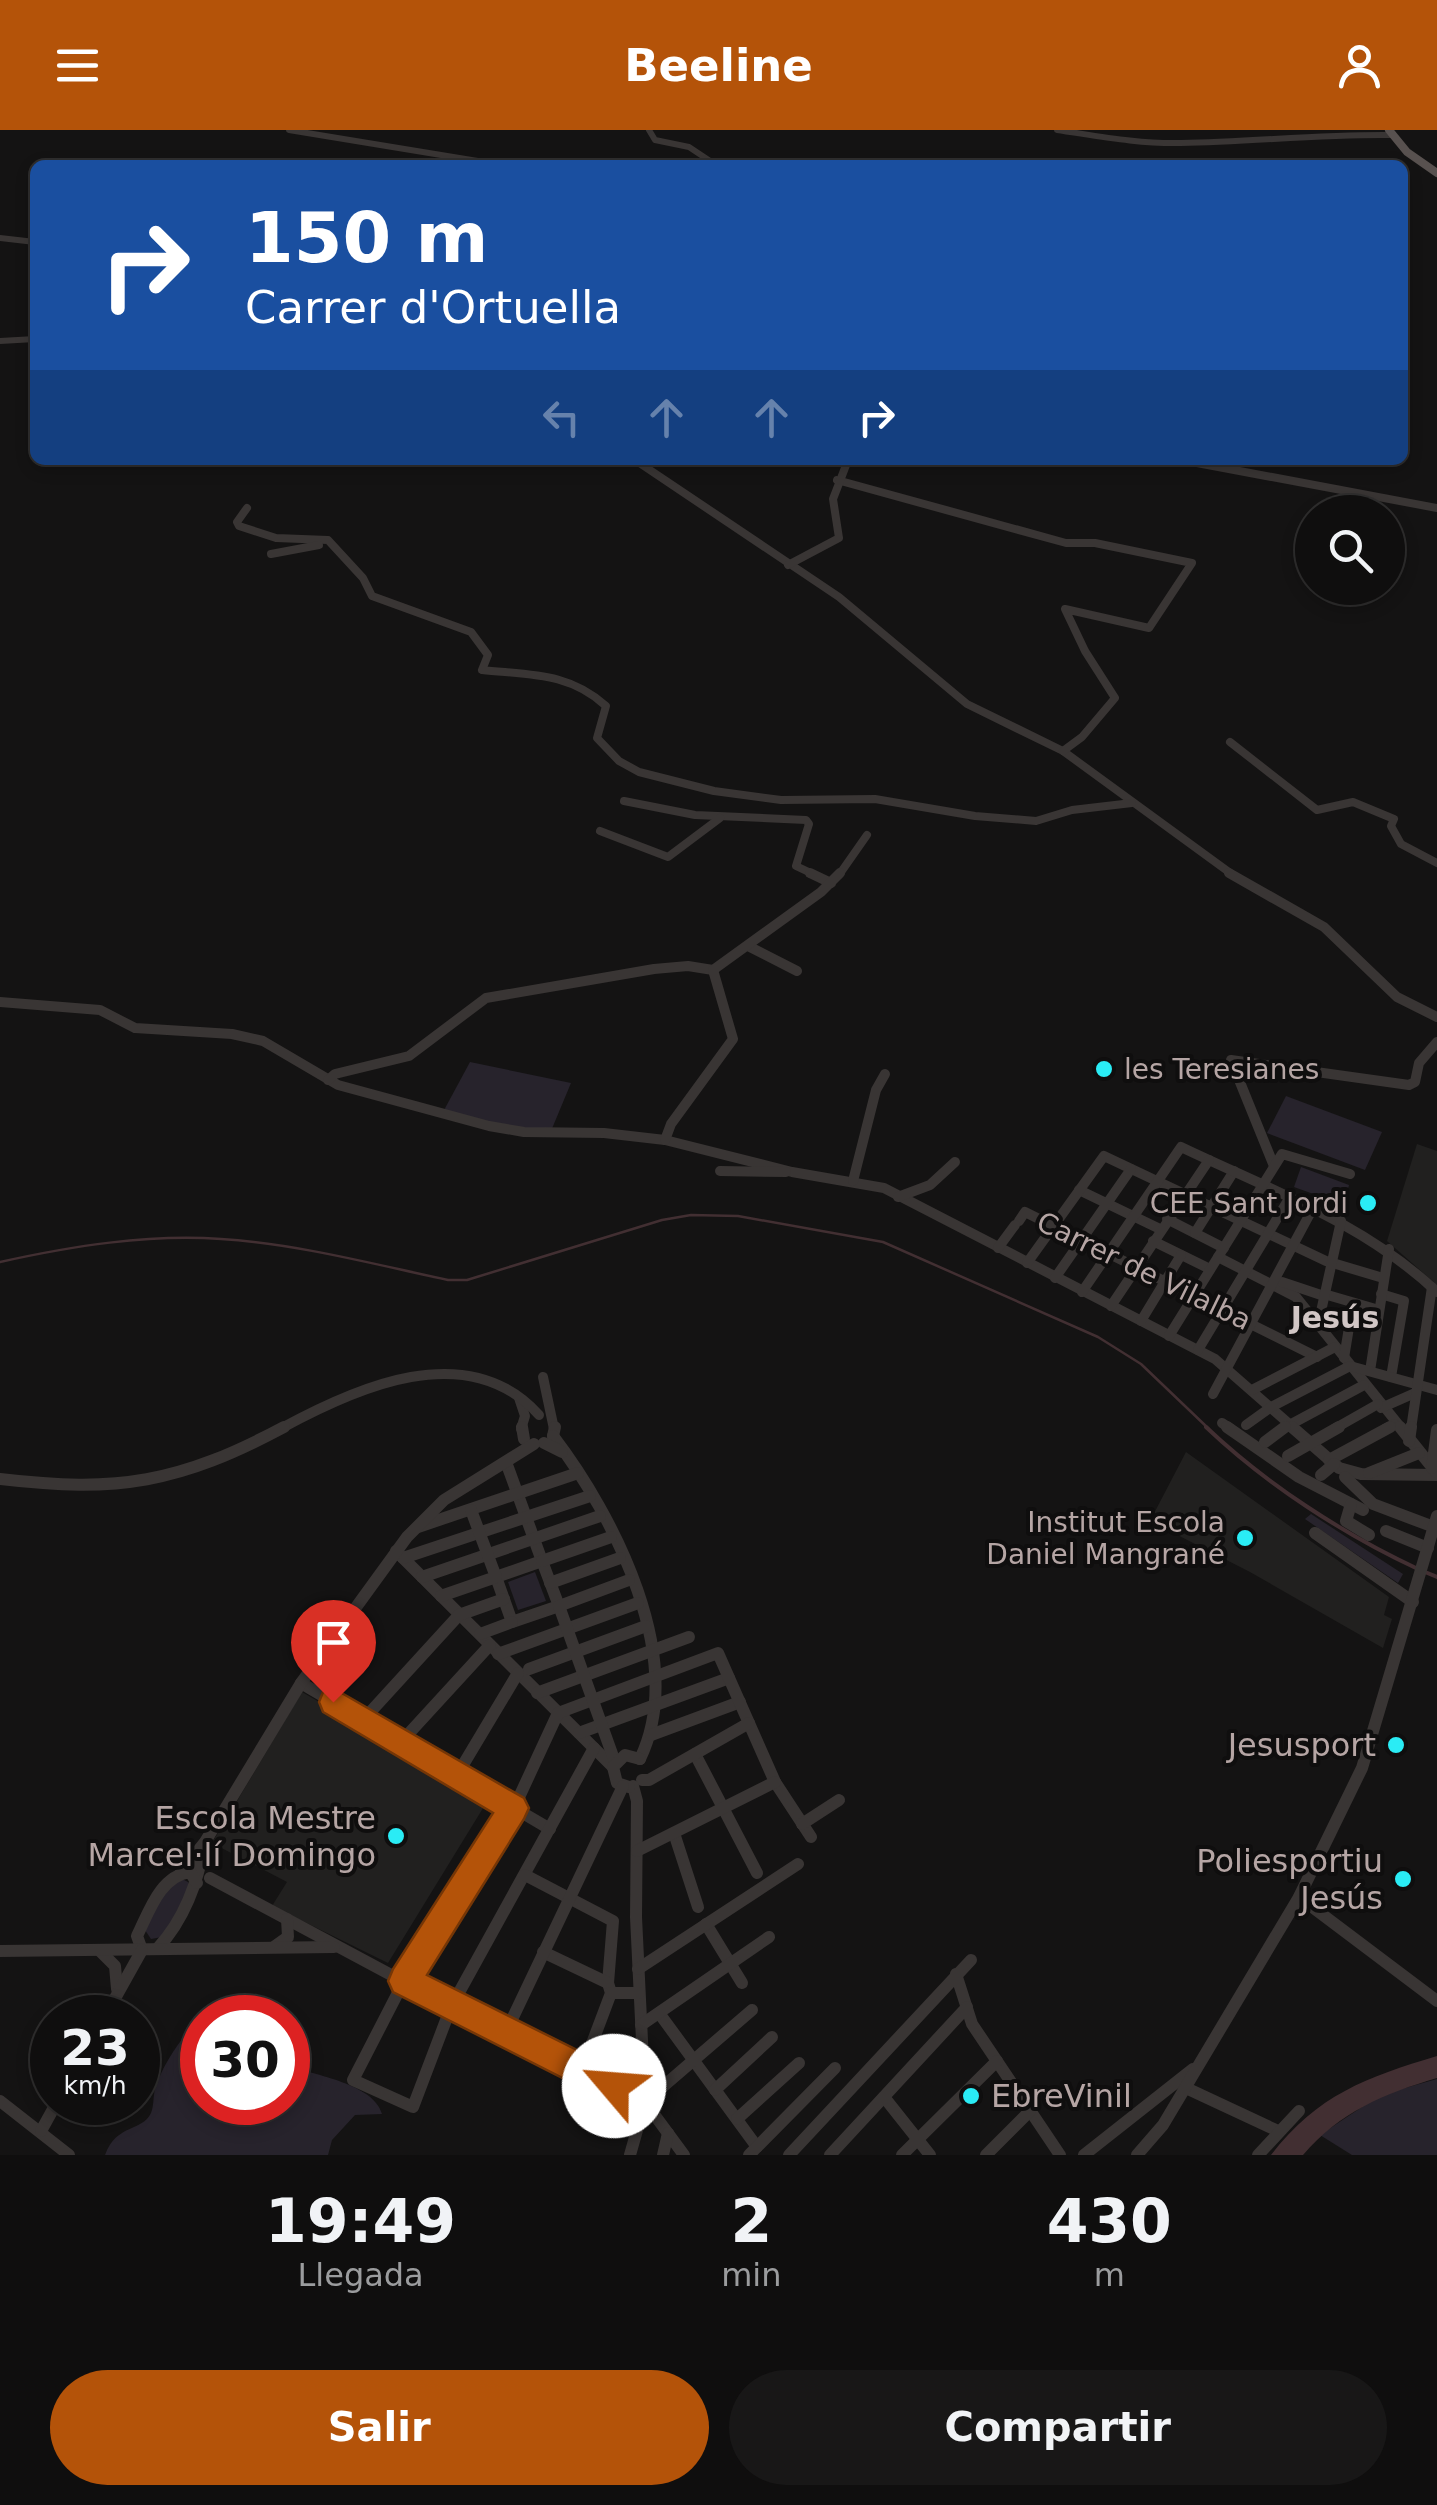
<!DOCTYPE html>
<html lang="es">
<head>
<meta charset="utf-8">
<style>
	:root { --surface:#0f0e0e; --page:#181717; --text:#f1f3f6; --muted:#9b9c9e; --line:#2f2e2e; --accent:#b45309 }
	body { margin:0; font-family:"DejaVu Sans",sans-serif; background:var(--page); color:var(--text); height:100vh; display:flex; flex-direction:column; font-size:38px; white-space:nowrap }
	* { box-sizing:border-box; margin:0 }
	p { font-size:32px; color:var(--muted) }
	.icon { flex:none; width:55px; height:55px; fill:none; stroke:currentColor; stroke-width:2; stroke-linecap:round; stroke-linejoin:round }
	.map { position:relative; height:2025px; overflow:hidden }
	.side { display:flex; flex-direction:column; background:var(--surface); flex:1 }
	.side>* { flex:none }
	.banner { position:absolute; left:30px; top:30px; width:1378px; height:305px; border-radius:15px; box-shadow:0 5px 15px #0003,0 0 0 2px var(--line); background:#1a4fa0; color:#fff; overflow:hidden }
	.controls { position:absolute; left:1295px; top:365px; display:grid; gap:20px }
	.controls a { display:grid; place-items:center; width:110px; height:110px; border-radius:50%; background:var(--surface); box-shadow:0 5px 15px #0003,0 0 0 2px var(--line); font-size:50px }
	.speed { position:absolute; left:30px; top:1865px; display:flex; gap:20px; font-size:50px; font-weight:700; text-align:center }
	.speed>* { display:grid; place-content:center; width:130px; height:130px; border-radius:50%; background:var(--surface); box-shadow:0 5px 15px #0003,0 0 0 2px var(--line); line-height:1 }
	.speed small { font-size:25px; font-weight:400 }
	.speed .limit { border:15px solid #d22; background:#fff; color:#111 }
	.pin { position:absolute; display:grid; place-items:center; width:85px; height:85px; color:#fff; margin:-102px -42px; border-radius:50% 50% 50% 0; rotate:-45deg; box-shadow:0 0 10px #0007 }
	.pin .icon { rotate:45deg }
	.me { position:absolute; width:110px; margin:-55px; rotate:297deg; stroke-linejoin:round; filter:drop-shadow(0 0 8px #0008) }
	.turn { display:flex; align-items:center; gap:35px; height:210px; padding:0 50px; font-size:45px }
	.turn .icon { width:130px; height:130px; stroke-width:2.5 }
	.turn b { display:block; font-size:70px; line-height:85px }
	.lanes { display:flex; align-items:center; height:95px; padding:0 50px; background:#0003; justify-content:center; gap:50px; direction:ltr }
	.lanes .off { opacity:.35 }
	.eta { display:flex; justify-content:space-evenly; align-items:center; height:170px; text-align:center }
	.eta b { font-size:60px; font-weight:600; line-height:70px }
	.cta { display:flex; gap:20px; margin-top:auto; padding:20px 50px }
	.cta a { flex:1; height:115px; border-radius:60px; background:var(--accent); color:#fff; font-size:40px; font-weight:600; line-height:115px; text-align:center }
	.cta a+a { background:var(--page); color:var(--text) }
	header { display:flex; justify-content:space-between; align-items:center; height:130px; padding:0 50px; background:var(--accent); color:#fff; font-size:45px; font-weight:600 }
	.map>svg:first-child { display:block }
	.built { fill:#21201f }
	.green { fill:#27232c }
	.water { fill:#422f32 }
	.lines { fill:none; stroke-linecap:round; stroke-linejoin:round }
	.stream-far1 { stroke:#422f32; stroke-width:2.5 }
	.stream { stroke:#422f32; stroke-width:4 }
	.minor-far3 { stroke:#393534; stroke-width:6 }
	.minor-far2 { stroke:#393534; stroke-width:8 }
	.minor-far1 { stroke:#393534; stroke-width:10 }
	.minor { stroke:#393534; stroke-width:12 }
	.major { stroke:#58514f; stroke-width:8 }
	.route { fill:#b45309; stroke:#753606; stroke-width:2.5 }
	.poi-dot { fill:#2aecf5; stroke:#0f0e0e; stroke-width:4 }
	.labels { text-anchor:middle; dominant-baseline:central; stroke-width:8; stroke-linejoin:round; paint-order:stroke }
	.poi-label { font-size:28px; fill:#b5a5a4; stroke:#0f0e0e; text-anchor:end }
	.street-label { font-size:28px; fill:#b5a5a4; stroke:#0f0e0e }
	.neighbourhood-label { font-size:30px; font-weight:bold; fill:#d1c6c5; stroke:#0f0e0e }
	.near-poi-label { font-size:32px; fill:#b5a5a4; stroke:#0f0e0e; text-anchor:end }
</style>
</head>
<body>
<header><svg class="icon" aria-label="menu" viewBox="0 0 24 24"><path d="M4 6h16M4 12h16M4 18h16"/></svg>Beeline<svg class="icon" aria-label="person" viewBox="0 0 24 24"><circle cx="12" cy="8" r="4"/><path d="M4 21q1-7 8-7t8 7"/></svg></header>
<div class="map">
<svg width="1437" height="2025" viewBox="0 0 1437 2025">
	<rect width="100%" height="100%" fill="#141313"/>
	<!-- built -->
	<g class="built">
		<path d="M 1417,1014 L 1437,1021 L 1437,1155 L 1387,1111 Z"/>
		<path d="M 1186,1322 L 1389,1467 L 1384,1485 L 1392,1489 L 1383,1518 L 1250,1442 L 1150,1391 Z"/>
		<path d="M 302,1562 L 488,1670 L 388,1833 L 272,1776 L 287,1752 L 212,1713 Z"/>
	</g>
	<!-- green -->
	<g class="green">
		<path d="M 470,932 L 571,953 L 551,1001 L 514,998 L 443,982 Z"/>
		<path d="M 1286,966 L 1382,1002 L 1365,1040 L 1267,1003 Z"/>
		<path d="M 1301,1037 L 1349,1055 L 1344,1075 L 1294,1057 Z"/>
		<path d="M 1311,1384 L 1403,1444 L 1398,1453 L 1305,1389 Z"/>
		<path d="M 535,1442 L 546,1471 L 518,1480 L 508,1452 Z"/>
		<path d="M 182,1749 L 188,1752 L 190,1761 L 162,1807 L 151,1809 L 145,1800 L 167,1757 Z"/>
		<path d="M 193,1897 L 202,1898 L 202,1972 L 288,1972 L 288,1936 C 315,1945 374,1954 382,1984 L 355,1985 L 332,2010 L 328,2025 L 105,2025 C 117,1993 142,2002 151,1983 C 154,1976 153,1967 155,1959 C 161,1939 178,1911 193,1897 Z"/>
		<path d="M 1437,1949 L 1437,2025 L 1352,2025 L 1320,2005 L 1380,1965 Z"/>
	</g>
	<!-- water -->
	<path class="water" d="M 1437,1926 L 1437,1948 C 1383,1964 1340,1982 1303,2025 L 1271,2025 C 1317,1965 1367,1947 1437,1926 Z"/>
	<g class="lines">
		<!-- stream-far1 -->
		<path class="stream-far1" d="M 0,1132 C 72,1116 147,1104 221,1109 C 298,1114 373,1134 448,1150 L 467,1150 L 662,1090 L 691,1085 L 738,1086 L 883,1112 L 1098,1207 L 1141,1234 L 1209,1299"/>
		<!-- stream -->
		<g class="stream">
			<path d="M 1206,1297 C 1266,1354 1343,1404 1418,1439"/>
			<path d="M 1425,1442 L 1437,1447"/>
		</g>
		<!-- minor-far3 -->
		<g class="minor-far3">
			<path d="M 289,0 L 502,35"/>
			<path d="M 649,0 L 655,10 L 689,17 L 716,35"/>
			<path d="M 1057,0 C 1098,6 1139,14 1181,13 C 1252,12 1321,4 1392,5"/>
			<path d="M 31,83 L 35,83"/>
			<path d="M 0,108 L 35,112"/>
			<path d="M 0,211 L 35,209"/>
		</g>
		<!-- minor-far2 -->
		<g class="minor-far2">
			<path d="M 635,330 L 839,467 L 967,574 L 1063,621 L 1233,745"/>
			<path d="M 1181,330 L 1437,378"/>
			<path d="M 837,350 L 1066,413 L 1095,413 L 1192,433 L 1149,498 L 1065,479 L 1085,521 L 1115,568 L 1082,607 L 1063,621"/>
			<path d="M 247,378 L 237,392 L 239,396 L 276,408 L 328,410 L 363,448 L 372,466 L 471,502 L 488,525 L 482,540 C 529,545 569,542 606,576 L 597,608 L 619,631 L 639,642 L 714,661 L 781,670 L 875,669 L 975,686 L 1036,691 L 1072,680 L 1132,673"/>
			<path d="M 271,424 L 319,415"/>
			<path d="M 788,435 L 839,408 L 833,369 L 848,330"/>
			<path d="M 1230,612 L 1317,680 L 1353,672 L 1394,689 L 1391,696 L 1401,714 L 1437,733"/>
			<path d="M 624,671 L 695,685 L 806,690 L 809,694 L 796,736 L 815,745"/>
			<path d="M 600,701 L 668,727 L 720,688"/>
			<path d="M 839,745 L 867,705"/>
		</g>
		<!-- minor-far1 -->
		<g class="minor-far1">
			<path d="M 810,743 L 831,753"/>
			<path d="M 1229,743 L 1324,797 L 1397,867 L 1437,887"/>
			<path d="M 748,816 L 797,841"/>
			<path d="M 0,872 L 100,880 L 135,898 L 232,904 L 263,911 L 338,955 L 489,996 L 524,1002 L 604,1003 L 665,1010 L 792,1042 L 884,1058 L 1215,1229 L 1295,1299"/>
			<path d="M 328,950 L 335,944 L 409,926 L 486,868 L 654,839 L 688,836 L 713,840"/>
			<path d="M 665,1010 L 671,994 L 733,909 L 713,840 L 821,762 L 840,743"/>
			<path d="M 1274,1036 L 1231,930 L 1409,955 L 1415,952 L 1419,933 L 1437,912"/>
			<path d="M 720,1041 L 786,1042"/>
			<path d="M 853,1051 L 876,960 L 885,944"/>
			<path d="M 1079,1060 L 1160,1099"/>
			<path d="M 898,1067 L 930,1055 L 955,1032"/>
			<path d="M 1167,1089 L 1224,1118"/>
			<path d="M 1019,1091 L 1025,1082 L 1317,1227"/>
			<path d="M 1195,1103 L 1234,1041"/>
			<path d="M 1153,1111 L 1210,1139"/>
			<path d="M 998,1118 L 1015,1095"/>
			<path d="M 1218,1127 L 1296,1167 L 1402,1299"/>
			<path d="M 1027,1133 L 1104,1026 L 1326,1131 L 1383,1148"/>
			<path d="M 1055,1148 L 1131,1039"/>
			<path d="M 1282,1152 L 1324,1166"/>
			<path d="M 1082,1162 L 1181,1017 C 1271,1060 1364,1093 1437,1162"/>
			<path d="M 1324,1164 L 1379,1180"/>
			<path d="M 1381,1164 L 1404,1171 L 1391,1247"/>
			<path d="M 1111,1176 L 1209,1030"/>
			<path d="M 1141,1191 L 1181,1125"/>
			<path d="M 1318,1195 L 1341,1091"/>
			<path d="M 1169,1206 L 1282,1024 L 1350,1044"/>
			<path d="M 1198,1220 L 1290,1067"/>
			<path d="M 1344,1228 L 1353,1173"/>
			<path d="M 1370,1241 L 1389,1119"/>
			<path d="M 543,1247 L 554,1299"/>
			<path d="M 1252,1260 L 1335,1217"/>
			<path d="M 1213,1264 L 1313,1078"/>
			<path d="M 519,1268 L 525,1286 L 521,1299"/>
			<path d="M 1381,1278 L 1415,1263"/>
			<path d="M 1222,1293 L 1231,1299"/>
			<path d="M 1246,1295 L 1271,1277 L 1350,1236 L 1437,1260"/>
			<path d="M 280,1299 C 355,1258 468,1206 539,1285"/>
			<path d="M 1282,1299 L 1364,1255"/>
			<path d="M 1334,1299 L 1378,1274"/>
			<path d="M 1385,1299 L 1395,1294"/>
			<path d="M 1411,1299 L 1432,1157"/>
		</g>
		<!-- minor -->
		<g class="minor">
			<path d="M 522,1297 L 524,1309"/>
			<path d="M 1227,1297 L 1299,1347 L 1363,1380"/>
			<path d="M 1292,1297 L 1339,1338 L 1361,1344 L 1437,1345"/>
			<path d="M 1400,1297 L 1436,1342"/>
			<path d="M 553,1306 L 555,1297"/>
			<path d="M 553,1306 C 614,1386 688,1529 640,1629"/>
			<path d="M 1409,1311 L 1411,1297"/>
			<path d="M 1265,1312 L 1285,1297"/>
			<path d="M 544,1313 L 562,1322"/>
			<path d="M 1288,1326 L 1339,1297"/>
			<path d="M 1329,1330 L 1390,1297"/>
			<path d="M 506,1332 L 542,1431"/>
			<path d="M 1432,1338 L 1437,1300"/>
			<path d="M 1369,1343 L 1419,1323"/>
			<path d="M 1321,1345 L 1334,1334"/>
			<path d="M 1345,1347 L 1373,1374 L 1434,1397"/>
			<path d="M 0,1349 C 118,1363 179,1353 284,1297"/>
			<path d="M 1351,1374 L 1346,1391 L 1369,1405"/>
			<path d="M 418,1397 L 578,1343"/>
			<path d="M 1386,1401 L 1428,1418"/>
			<path d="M 1315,1403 L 1413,1472"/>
			<path d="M 396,1421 L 613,1637"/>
			<path d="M 403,1428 L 590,1366"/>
			<path d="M 542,1431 L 559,1476 L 512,1492 L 496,1447 Z"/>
			<path d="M 542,1431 L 611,1407"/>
			<path d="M 422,1447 L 600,1386"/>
			<path d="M 550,1453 L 620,1428"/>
			<path d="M 441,1466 L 496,1447 L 471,1380"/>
			<path d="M 480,1504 L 512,1492"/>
			<path d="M 498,1524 L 638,1473"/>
			<path d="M 529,1539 L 646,1496"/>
			<path d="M 301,1553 L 550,1699"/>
			<path d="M 537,1563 L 689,1507"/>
			<path d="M 363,1590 L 459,1485 L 504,1469"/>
			<path d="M 579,1603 L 729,1548"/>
			<path d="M 651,1605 L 740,1572"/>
			<path d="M 401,1612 L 490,1515"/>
			<path d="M 594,1618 L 451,1877 L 413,1977 L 353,1950 L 404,1851 L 514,1678 L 558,1583 L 718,1523 L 775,1652 L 811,1707"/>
			<path d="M 695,1624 L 757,1743"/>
			<path d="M 615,1632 L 559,1476 L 629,1450"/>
			<path d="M 457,1645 L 518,1543"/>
			<path d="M 642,1650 L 649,1650 L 749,1593"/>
			<path d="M 633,1656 L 637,1671 L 636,1787 L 645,1972 L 684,2025"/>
			<path d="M 629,1657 L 617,1653 L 613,1637 L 625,1625 L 640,1629"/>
			<path d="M 802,1694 L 839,1670"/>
			<path d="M 674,1703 L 698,1777"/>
			<path d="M 637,1721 L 775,1652"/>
			<path d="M 181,1742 L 205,1712 L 301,1553 L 407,1407 L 444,1370 L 534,1314"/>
			<path d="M 525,1745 L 613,1791 L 608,1853 L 611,1863 L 582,1940"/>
			<path d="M 210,1748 L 451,1877 L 645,1972"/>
			<path d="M 1299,1767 L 1437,1871"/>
			<path d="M 706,1794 L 742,1853"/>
			<path d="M 274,1817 L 288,1807 L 287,1789"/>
			<path d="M 157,1819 C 185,1789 197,1753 205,1714"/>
			<path d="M 99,1820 L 115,1836 L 117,1859"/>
			<path d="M 142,1820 L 137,1806 C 149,1782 160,1746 190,1742 L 197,1753"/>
			<path d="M 0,1821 L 334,1817"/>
			<path d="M 543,1822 L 608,1853"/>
			<path d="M 638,1839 L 798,1734"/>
			<path d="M 956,1844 L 972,1894 L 1060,2025"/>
			<path d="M 611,1863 L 639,1863"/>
			<path d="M 659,1883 L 757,2017"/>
			<path d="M 104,1888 L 142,1820"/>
			<path d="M 641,1895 L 769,1807"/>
			<path d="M 506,1902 L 623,1656"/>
			<path d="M 1186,1958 L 1278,2001"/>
			<path d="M 715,1960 L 772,1907"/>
			<path d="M 884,1967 L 930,2025"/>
			<path d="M 0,1971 L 69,2025"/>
			<path d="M 737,1989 L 799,1933"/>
			<path d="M 41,2001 L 57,1972"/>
			<path d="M 630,2025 L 645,1972 L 752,1880"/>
			<path d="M 663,2025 L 668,2003"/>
			<path d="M 749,2025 L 835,1938"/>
			<path d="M 789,2025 L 971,1830"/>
			<path d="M 830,2025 L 967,1877"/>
			<path d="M 902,2025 L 997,1931"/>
			<path d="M 986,2025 L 1030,1981"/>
			<path d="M 1084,2025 L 1193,1939"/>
			<path d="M 1137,2025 L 1163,1995 L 1299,1767 L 1362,1638 L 1437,1386"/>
			<path d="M 1258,2025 L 1299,1981"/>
		</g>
		<!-- major -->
		<path class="major" d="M 1389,0 L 1407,22 L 1437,43"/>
	</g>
	<!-- route -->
	<path class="route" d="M 333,1558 L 524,1668 L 529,1678 L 524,1689 L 427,1845 L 625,1944 L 630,1956 L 625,1968 L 614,1972 L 602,1968 L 393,1862 L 388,1851 L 393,1839 L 493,1683 L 323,1582 L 319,1572 L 323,1562 Z"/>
	<!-- markers -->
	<g class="poi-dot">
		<circle cx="1104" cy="939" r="10"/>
		<circle cx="1368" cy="1073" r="10"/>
		<circle cx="1245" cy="1408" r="10"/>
		<circle cx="1396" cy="1615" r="10"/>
		<circle cx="396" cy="1706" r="10"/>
		<circle cx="1403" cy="1749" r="10"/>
		<circle cx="971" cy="1966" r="10"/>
	</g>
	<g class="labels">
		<!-- poi labels -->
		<g class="poi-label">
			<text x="1124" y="939" text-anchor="start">les Teresianes</text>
			<text x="1348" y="1073">CEE Sant Jordi</text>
			<text x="1225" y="1392">Institut Escola<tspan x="1225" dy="32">Daniel Mangrané</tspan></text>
		</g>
		<!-- street labels -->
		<g class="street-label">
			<text transform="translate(1144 1141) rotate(26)">Carrer de Vilalba</text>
		</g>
		<!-- neighbourhood labels -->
		<g class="neighbourhood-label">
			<text x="1335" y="1187">Jesús</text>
		</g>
		<!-- near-poi labels -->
		<g class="near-poi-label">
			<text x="1376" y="1615">Jesusport</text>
			<text x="376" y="1688">Escola Mestre<tspan x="376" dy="37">Marcel·lí Domingo</tspan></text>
			<text x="1383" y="1731">Poliesportiu<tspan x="1383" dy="37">Jesús</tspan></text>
			<text x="991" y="1966" text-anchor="start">EbreVinil</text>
		</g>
	</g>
</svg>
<div class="controls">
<a><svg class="icon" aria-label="search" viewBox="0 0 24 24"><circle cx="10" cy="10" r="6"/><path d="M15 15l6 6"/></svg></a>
</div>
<div class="speed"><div>23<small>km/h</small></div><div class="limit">30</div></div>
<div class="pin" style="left:333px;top:1572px;background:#d93025"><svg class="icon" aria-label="arrive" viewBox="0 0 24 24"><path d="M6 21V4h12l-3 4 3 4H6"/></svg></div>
<svg class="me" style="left:614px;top:1956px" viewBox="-20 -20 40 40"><circle r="19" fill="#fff"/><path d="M0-13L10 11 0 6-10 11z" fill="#b45309"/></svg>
<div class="banner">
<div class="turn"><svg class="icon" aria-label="right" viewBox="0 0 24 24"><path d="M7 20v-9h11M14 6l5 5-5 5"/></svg><div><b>150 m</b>Carrer d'Ortuella</div></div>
<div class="lanes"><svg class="icon off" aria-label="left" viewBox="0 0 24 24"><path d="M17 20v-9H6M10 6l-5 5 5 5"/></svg><svg class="icon off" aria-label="ahead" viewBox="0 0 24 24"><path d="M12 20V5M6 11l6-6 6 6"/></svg><svg class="icon off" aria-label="ahead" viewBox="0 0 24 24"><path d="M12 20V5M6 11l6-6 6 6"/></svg><svg class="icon" aria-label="right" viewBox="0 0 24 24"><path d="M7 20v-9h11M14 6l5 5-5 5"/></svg></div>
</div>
</div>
<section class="side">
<div class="eta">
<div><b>19:49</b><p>Llegada</p></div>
<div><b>2</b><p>min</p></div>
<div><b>430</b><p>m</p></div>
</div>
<div class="cta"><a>Salir</a><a>Compartir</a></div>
</section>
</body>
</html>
